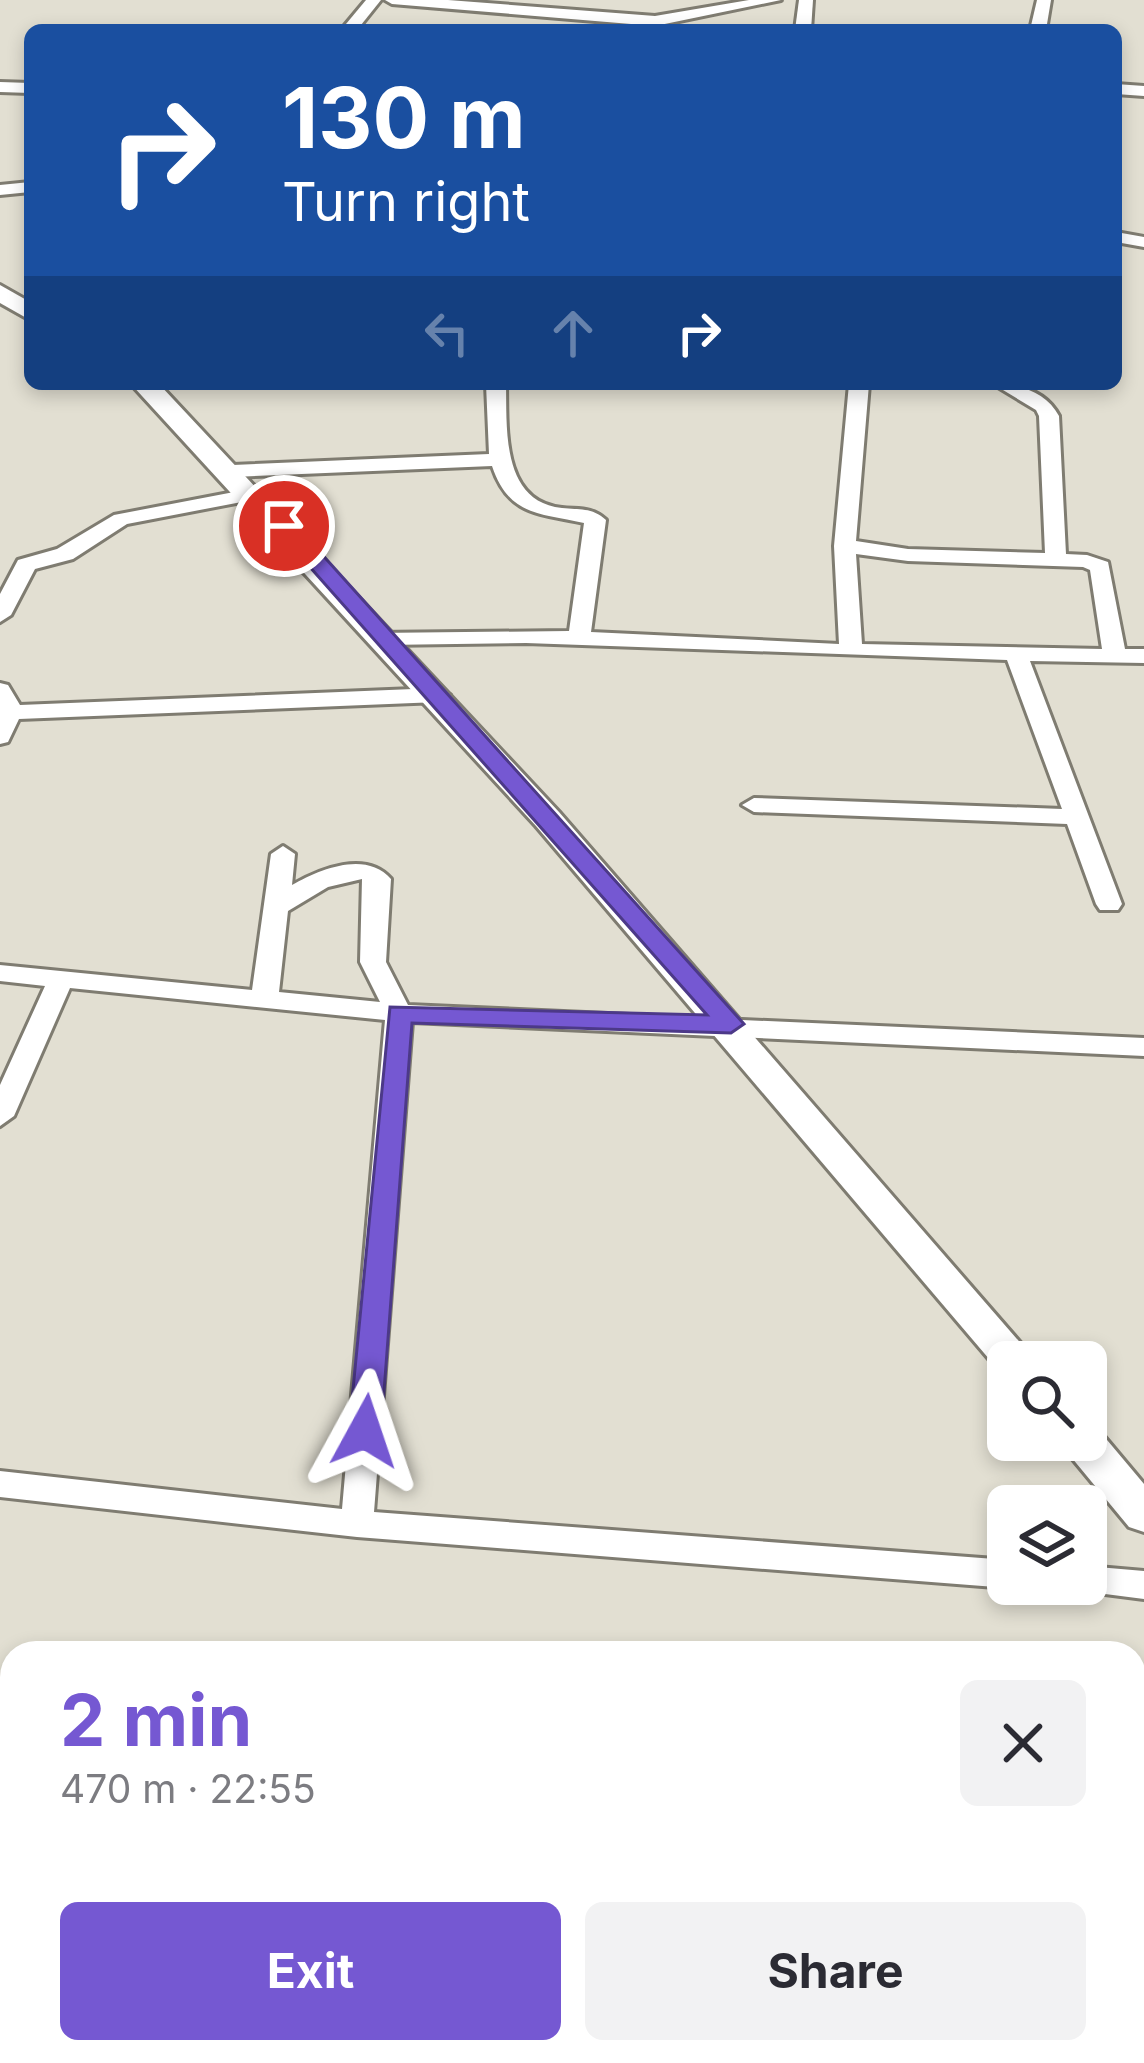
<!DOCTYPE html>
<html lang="en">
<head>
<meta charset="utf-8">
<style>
	:root { --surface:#fff; --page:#f2f2f3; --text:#2b2b33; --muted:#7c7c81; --accent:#7558d2 }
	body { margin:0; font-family:Inter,sans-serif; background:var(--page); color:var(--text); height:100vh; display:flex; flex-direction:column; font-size:45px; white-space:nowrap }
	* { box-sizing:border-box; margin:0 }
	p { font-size:39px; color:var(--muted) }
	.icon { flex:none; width:66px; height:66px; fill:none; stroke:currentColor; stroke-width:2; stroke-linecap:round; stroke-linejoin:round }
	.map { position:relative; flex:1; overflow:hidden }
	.details { position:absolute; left:0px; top:1641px; width:1146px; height:423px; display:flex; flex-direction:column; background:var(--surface); border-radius:36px 36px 0 0; box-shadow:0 6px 18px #0003 }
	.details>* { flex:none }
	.banner { position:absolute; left:24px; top:24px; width:1098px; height:366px; border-radius:18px; box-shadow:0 6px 18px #0003; background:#1a4fa0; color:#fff; overflow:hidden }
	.controls { position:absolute; left:987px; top:1341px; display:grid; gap:24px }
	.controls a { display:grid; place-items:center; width:120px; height:120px; border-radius:18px; background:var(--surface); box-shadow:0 6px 18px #0003; font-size:60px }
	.pin { position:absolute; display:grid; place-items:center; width:102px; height:102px; color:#fff; margin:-51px; border:6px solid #fff; border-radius:50%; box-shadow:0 3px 12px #0007 }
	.me { position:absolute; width:132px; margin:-66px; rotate:5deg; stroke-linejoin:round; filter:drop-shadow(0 0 9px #0008) }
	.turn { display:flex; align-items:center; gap:42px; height:252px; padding:0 60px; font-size:54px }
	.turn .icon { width:156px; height:156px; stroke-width:2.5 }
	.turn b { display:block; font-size:84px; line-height:102px }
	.lanes { display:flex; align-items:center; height:114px; padding:0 60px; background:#0003; justify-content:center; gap:60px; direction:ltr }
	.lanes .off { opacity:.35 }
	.round { display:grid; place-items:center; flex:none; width:126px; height:126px; border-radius:18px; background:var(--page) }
	.head { display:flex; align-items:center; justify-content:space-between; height:204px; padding:0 60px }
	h1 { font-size:72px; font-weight:700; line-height:90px; color:var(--accent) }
	.cta { display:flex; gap:24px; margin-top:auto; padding:24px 60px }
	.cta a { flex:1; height:138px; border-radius:18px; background:var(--accent); color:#fff; font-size:48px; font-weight:700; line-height:138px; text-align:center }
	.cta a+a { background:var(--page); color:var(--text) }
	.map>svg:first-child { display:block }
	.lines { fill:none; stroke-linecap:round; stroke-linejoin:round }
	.minor-casing { stroke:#7f7c71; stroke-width:6 }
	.secondary-casing { stroke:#7f7c71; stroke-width:6 }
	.minor { fill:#fff; fill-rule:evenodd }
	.secondary { fill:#fff; fill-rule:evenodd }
	.route { fill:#7558d2; stroke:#4c3988; stroke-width:3 }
</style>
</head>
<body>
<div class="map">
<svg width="1144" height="2063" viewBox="0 0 1144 2063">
	<rect width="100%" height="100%" fill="#e2dfd2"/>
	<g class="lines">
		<!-- minor casing -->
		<g class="minor-casing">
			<g id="minor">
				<path d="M 366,0 L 381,0 L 357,30 L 341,30 Z"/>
				<path d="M 385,0 L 448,0 L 655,16 L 749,0 L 781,0 L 655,26 L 392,4 Z"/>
				<path d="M 799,0 L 813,0 L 811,30 L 795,30 Z"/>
				<path d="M 1037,0 L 1051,0 L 1046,30 L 1030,30 Z"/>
				<path d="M 0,82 L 30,83 L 30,93 L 0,92 Z"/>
				<path d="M 1116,84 L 1144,86 L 1144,96 L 1116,94 Z"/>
				<path d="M 30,182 L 30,192 L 0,195 L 0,185 Z"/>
				<path d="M 1116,232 L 1144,237 L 1144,247 L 1116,242 Z"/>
				<path d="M 486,384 L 506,384 C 507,428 501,502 562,508 C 579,510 592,507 606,520 L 591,632 L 839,644 L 834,546 L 849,384 L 869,384 L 856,541 L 908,549 L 1045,553 L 1039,416 L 1036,410 L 993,384 C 1019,384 1046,391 1059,416 L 1066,554 L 1087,555 L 1108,562 L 1125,649 L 1144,649 L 1144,663 L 1030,661 L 1122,904 L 1118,910 L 1100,910 L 1096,904 L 1067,824 L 754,812 L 742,805 L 754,798 L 1062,809 L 1007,660 L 526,643 L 383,645 L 375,643 L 375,633 L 569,631 L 584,523 C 541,513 509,517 492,466 L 233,477 L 223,471 L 233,465 L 489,454 ZM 856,554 L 908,561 L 1083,567 L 1090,570 L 1102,649 L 862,644 Z"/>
				<path d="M 255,488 L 265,494 L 262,498 L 127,524 L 73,559 L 35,569 L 11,615 L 0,622 L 0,594 L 18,560 L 57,549 L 114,515 Z"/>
				<path d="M 0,683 L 8,685 L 20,705 L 438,688 L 450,695 L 438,702 L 19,719 L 8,742 L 0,744 Z"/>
				<path d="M 283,846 L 295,854 L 292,885 C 320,869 366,850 391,879 L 386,962 L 408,1005 L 1144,1038 L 1144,1056 L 412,1022 L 374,1512 L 1008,1560 L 1008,1584 L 1018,1584 L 1008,1588 L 357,1537 L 0,1497 L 0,1471 L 342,1509 L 385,1020 L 70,988 L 14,1116 L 0,1126 L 0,1085 L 45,986 L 0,981 L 0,965 L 252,990 L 271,854 ZM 362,879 L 360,962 L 380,1002 L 279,992 L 288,911 L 328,887 Z"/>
				<path d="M 1086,1566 L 1144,1571 L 1144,1599 L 1074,1590 L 1071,1584 L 1086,1584 Z"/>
			</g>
		</g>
		<!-- secondary casing -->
		<g class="secondary-casing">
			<g id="secondary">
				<path d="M 0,285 L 30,302 L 30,320 L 0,303 Z"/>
				<path d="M 131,384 L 159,384 L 559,812 L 1037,1362 L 1008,1362 L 1008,1375 L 1001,1373 L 536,826 Z"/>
				<path d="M 1086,1425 L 1097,1428 L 1144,1484 L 1144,1532 L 1129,1527 L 1067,1452 L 1061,1440 L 1086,1440 Z"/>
			</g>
		</g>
		<!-- minor -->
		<use href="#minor" class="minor"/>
		<!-- secondary -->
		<use href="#secondary" class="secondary"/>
	</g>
	<!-- route -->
	<path class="route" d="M 277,521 L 292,521 L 744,1024 L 731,1033 L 412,1023 L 381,1431 L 365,1444 L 349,1431 L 390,1007 L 707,1015 L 277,530 Z"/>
</svg>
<div class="controls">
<a><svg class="icon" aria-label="search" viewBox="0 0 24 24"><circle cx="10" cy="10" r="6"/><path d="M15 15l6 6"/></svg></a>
<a><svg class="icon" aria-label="layers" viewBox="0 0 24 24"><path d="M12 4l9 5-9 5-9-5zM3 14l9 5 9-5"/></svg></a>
</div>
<div class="pin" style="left:284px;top:526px;background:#d93025"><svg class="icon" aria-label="arrive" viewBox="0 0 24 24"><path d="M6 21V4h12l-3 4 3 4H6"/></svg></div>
<svg class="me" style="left:365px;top:1431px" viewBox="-20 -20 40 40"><path d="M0-17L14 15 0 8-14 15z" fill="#7558d2" stroke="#fff" stroke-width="4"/></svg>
<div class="banner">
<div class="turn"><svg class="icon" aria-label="right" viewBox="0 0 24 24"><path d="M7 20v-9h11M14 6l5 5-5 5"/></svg><div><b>130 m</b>Turn right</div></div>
<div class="lanes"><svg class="icon off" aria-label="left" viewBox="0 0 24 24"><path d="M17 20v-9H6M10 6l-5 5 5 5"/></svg><svg class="icon off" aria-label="ahead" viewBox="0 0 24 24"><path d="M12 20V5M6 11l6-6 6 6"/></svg><svg class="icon" aria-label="right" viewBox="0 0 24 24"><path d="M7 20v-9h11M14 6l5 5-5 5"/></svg></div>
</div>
<section class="details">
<div class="head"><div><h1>2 min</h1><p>470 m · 22:55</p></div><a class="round"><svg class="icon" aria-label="close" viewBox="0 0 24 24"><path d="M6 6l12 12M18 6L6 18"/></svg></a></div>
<div class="cta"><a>Exit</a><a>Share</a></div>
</section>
</div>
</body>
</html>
